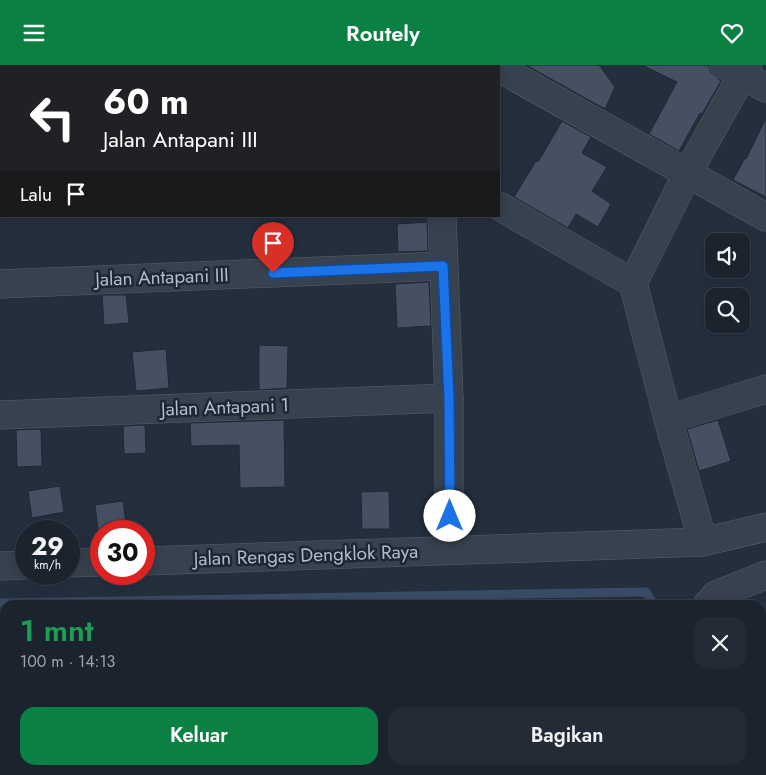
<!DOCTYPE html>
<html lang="id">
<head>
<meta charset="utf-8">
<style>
	:root { --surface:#1b232e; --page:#242b36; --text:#f1f3f6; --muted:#a0a4aa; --line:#39404a; --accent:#0b8043 }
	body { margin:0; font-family:Jost,sans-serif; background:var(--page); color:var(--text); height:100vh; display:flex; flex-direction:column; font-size:19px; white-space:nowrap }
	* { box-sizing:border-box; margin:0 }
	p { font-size:16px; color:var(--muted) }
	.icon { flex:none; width:28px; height:28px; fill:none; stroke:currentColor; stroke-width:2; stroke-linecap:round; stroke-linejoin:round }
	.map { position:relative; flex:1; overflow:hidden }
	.drawer { position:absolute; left:0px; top:535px; width:766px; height:175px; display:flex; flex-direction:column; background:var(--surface); border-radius:15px 15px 0 0; box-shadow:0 2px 12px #0003,0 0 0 1px var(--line) }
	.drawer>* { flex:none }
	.guide { position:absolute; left:0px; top:0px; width:500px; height:152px; box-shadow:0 2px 12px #0003,0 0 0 1px var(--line); background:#202124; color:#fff; overflow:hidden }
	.controls { position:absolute; left:705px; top:168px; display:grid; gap:10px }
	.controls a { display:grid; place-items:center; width:45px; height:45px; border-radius:10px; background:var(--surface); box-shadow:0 2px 12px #0003,0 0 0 1px var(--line); font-size:25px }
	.speed { position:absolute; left:15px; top:455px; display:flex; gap:10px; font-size:25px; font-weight:700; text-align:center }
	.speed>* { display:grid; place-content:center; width:65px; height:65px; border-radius:50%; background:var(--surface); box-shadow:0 2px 12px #0003,0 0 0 1px var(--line); line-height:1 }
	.speed small { font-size:12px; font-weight:400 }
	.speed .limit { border:8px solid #d22; background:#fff; color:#111 }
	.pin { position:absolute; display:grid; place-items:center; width:42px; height:42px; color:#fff; margin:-51px -21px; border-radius:50% 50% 50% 0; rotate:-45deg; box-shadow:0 0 5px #0007 }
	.pin .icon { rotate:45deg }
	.me { position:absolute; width:55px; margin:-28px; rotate:0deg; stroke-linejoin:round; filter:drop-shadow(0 0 4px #0008) }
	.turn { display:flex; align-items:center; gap:18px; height:105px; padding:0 20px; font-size:22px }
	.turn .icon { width:65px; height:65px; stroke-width:2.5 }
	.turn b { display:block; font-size:35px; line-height:42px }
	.then { display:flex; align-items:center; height:48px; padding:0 20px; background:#0003; gap:10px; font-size:19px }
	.round { display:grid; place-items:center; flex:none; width:52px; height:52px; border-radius:15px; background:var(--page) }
	.overview { display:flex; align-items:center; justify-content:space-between; height:85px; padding:0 20px }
	h1 { font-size:30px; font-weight:600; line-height:38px; color:#1e9e55 }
	.primary-button { display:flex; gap:10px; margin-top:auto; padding:10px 20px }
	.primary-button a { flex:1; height:58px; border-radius:15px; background:var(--accent); color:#fff; font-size:20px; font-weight:600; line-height:58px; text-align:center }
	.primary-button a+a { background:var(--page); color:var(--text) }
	header { display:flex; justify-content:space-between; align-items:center; height:65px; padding:0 20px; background:var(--accent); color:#fff; font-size:22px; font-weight:600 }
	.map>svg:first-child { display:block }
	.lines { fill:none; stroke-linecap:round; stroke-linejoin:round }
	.stream { stroke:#394c67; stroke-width:9 }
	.building { fill:#455162; stroke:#1f2835 }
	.minor-casing { stroke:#565f6c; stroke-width:29 }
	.minor { stroke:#38414e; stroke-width:28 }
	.route-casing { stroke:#114b97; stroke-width:12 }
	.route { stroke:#1a73e8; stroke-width:9 }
	.labels { text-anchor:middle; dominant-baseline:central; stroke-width:5; stroke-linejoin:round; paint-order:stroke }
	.street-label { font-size:19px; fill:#b4bcc9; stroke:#1d2633 }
</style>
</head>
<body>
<header><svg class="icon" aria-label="menu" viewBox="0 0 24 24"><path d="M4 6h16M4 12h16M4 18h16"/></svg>Routely<svg class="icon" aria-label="heart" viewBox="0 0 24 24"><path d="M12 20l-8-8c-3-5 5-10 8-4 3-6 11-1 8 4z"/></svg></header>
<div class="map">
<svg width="766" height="710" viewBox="0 0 766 710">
	<rect width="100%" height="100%" fill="#242f3e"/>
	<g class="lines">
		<!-- stream -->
		<g class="stream">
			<path d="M 0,538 L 646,527 L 654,540"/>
			<path d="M 738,705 L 741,710"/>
		</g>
	</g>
	<!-- building -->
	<g class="building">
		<path d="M 526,0 L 599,0 L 615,22 L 605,44 Z"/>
		<path d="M 642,0 L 706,0 L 709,1 L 711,8 L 721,16 L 702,49 L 700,48 L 679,86 L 649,69 L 677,17 Z"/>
		<path d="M 766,53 L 766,132 L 733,115 L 745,93 L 746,94 Z"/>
		<path d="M 562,56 L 591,72 L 582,88 L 607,102 L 592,126 L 611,139 L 598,162 L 576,149 L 568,163 L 514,132 L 536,96 L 538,97 Z"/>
		<path d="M 427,157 L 428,186 L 398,187 L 397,159 Z"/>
		<path d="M 429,217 L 431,261 L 397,263 L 395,219 Z"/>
		<path d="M 102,230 L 126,230 L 129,258 L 104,260 Z"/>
		<path d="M 259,280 L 288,281 L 287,323 L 259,325 Z"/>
		<path d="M 166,284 L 169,323 L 136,326 L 132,287 Z"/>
		<path d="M 284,355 L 285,422 L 240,423 L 239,380 L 191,381 L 190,358 Z"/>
		<path d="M 718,355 L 731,396 L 699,406 L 687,364 Z"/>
		<path d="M 145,360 L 146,388 L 124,389 L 123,361 Z"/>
		<path d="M 41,364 L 42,401 L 17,402 L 16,365 Z"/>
		<path d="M 60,421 L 64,447 L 32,453 L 28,426 Z"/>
		<path d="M 389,426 L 390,464 L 362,464 L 361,427 Z"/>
		<path d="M 123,436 L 127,466 L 98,466 L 95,440 Z"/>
	</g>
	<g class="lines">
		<!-- minor casing -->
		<g class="minor-casing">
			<g id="minor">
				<path d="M 244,0 L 246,1"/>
				<path d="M 376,0 L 378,1"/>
				<path d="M 724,0 L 766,23"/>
				<path d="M 440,1 L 441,0"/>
				<path d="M 499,3 L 766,152"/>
				<path d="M 0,84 L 1,84"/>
				<path d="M 499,141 L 633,218"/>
				<path d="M 442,151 L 449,333 L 449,485"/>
				<path d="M 0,219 L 443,201"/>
				<path d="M 0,350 L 449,333"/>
				<path d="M 668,354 L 766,324"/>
				<path d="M 703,477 L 668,354 L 633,218 L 687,109 L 748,0"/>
				<path d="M 144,496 L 703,477 L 766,462"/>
				<path d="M 69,498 L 101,497"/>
				<path d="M 0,501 L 26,500"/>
				<path d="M 707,540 L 716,530 L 766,510"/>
				<path d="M 0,666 L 5,666"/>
				<path d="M 0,688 L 5,701"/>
				<path d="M 251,705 L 252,710"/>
				<path d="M 398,705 L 400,710"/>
				<path d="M 761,705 L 763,710"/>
				<path d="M 445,710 L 458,705"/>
			</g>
		</g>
		<!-- minor -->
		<use href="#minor" class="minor"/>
	</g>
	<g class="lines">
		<!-- route casing -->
		<g class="route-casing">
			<path id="route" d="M 273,208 L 443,201 L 449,333 L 450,451"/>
		</g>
		<!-- route -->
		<use href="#route" class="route"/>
	</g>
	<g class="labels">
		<!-- street labels -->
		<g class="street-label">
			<text transform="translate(162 212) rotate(-2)">Jalan Antapani III</text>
			<text transform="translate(225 342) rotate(-2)">Jalan Antapani 1</text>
			<text transform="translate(306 490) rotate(-2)">Jalan Rengas Dengklok Raya</text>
		</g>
	</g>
</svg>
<div class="controls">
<a><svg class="icon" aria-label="sound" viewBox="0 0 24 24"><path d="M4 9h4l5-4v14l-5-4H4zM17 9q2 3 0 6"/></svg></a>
<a><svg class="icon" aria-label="search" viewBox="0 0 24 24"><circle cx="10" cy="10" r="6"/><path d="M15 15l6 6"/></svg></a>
</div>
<div class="speed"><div>29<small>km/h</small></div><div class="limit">30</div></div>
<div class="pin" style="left:273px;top:208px;background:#d93025"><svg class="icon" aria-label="arrive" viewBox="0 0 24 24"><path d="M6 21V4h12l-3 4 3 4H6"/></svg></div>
<svg class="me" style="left:450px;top:451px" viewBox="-20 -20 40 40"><circle r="19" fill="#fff"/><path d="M0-13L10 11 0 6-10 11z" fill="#1a73e8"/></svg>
<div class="guide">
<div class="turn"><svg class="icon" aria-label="left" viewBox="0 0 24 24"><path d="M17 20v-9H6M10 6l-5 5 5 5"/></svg><div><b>60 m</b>Jalan Antapani III</div></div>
<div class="then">Lalu<svg class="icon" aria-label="arrive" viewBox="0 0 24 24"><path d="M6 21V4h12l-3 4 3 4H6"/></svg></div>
</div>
<section class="drawer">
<div class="overview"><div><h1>1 mnt</h1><p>100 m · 14:13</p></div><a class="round"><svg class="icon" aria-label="close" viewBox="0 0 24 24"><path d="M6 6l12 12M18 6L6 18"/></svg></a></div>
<div class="primary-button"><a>Keluar</a><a>Bagikan</a></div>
</section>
</div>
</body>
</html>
